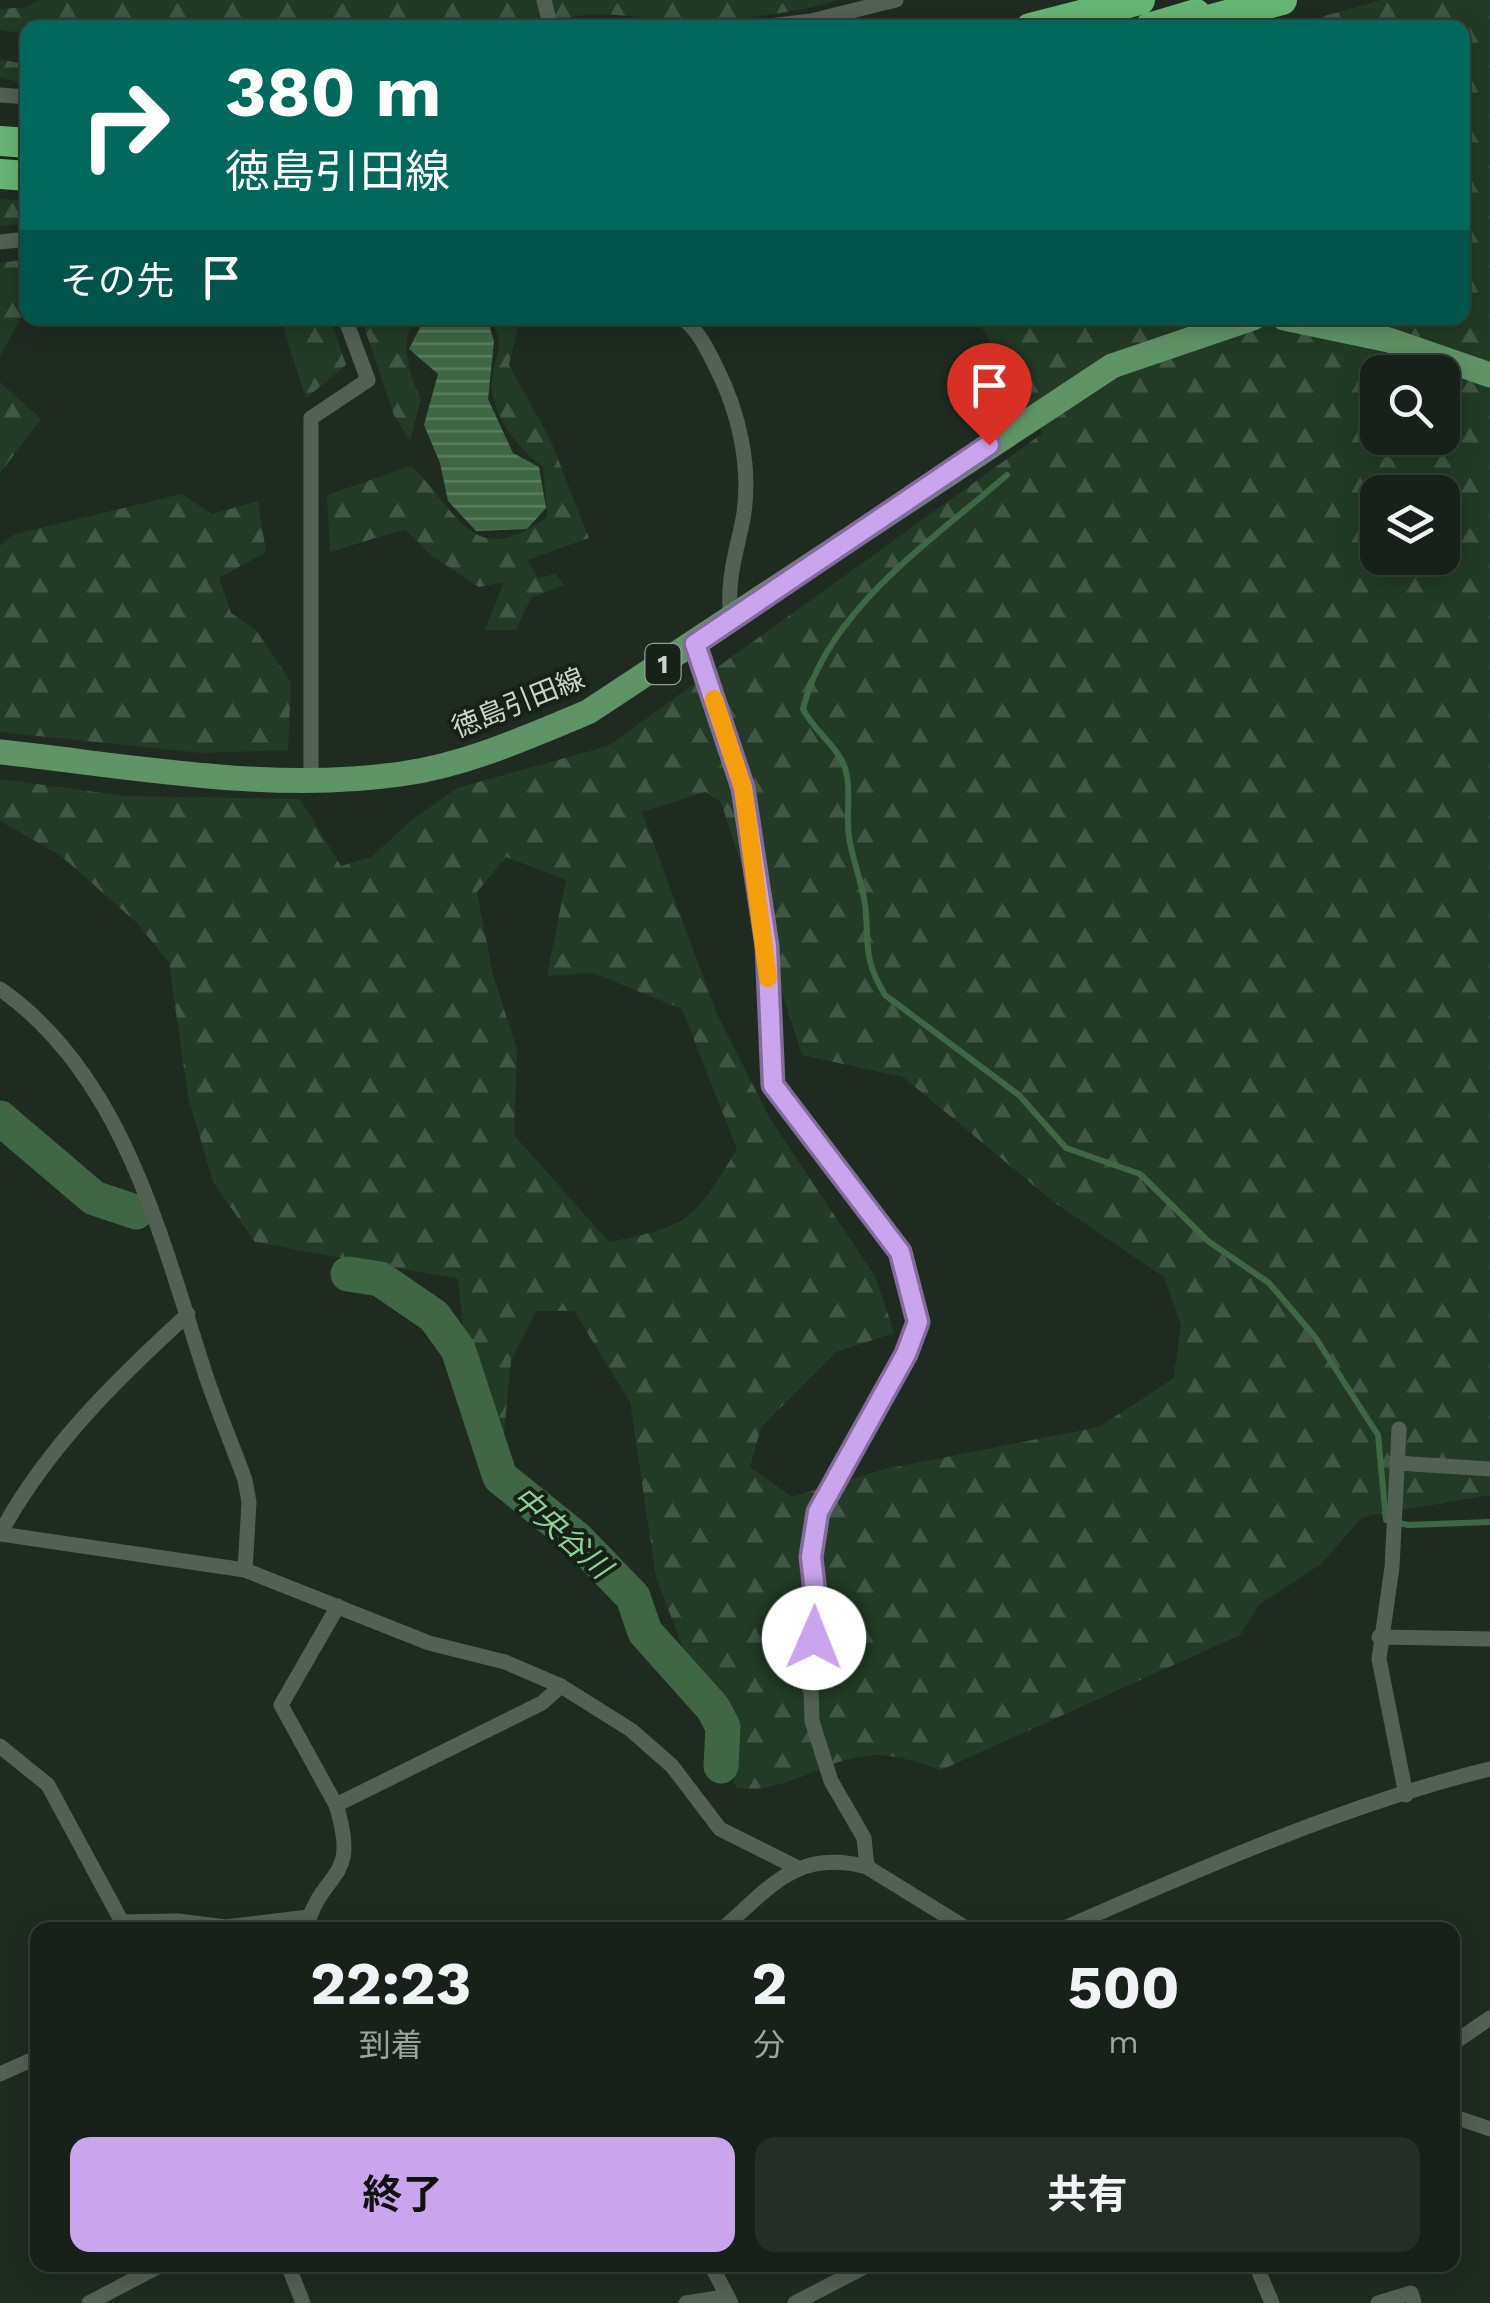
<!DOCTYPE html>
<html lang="ja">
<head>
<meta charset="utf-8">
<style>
	:root { --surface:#172019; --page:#242d26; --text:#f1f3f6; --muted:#9ea3a2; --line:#363e38; --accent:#c9a5ee }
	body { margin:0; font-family:"Work Sans","Noto Sans JP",sans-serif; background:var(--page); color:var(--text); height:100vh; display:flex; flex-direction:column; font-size:38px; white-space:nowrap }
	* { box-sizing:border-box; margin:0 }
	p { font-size:32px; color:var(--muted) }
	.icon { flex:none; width:55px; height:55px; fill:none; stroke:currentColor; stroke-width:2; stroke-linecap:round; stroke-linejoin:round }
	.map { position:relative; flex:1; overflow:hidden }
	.panel { position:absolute; left:30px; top:1922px; width:1430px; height:350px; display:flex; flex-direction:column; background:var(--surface); border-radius:20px; box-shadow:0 5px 25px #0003,0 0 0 2px var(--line) }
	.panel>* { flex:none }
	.guide { position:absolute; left:20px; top:20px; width:1450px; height:305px; border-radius:20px; box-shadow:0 5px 25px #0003,0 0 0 2px var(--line); background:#00695c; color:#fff; overflow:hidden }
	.buttons { position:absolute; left:1360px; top:355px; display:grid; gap:20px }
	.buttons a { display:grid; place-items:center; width:100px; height:100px; border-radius:20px; background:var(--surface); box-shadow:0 5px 25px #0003,0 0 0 2px var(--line); font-size:50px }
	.pin { position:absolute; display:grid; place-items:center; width:85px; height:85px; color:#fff; margin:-102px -42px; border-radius:50% 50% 50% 0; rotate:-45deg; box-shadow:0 0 10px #0007 }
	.pin .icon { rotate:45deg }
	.me { position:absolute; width:110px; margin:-55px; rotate:1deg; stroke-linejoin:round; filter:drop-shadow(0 0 8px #0008) }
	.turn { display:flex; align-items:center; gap:35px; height:210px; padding:0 40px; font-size:45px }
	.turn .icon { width:130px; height:130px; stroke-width:2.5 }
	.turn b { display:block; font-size:70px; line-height:85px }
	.then { display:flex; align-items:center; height:95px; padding:0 40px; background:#0003; gap:20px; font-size:38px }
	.eta { display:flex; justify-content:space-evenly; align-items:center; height:170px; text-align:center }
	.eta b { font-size:60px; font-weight:700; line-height:70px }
	.action { display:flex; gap:20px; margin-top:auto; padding:20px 40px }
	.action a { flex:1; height:115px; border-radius:20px; background:var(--accent); color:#111; font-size:40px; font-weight:700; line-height:115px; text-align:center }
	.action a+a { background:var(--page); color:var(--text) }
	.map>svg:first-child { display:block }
	.forest { fill:url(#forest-firs); fill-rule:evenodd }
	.water { fill:url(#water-rules) }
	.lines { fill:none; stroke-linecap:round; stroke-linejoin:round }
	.stream { stroke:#3f6745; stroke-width:6 }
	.river { stroke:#3f6745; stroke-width:35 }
	.street { stroke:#536054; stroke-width:15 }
	.primary { stroke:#5f9467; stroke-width:25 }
	.highway { stroke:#67b674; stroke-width:30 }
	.route-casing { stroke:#836b9b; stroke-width:25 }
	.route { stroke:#c9a5ee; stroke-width:18 }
	.slow { stroke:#f59e0b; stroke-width:18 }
	.labels { text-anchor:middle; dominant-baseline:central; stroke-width:8; stroke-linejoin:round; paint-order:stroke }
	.shield { fill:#162117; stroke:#959e96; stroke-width:2.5 }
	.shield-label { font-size:25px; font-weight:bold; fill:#ccd4cd }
	.street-label { font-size:28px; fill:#ccd4cd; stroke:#162117 }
	.water-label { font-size:30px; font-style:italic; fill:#90d099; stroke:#162117 }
</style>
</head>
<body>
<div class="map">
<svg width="1490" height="2303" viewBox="0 0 1490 2303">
	<defs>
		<pattern id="forest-firs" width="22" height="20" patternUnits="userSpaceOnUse" patternTransform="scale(2.5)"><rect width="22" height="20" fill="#223a26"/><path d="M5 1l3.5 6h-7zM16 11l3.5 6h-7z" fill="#415644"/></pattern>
		<pattern id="water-rules" width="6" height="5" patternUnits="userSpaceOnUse" patternTransform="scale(2.5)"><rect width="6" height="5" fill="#3f6745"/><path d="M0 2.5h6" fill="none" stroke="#5a7c5f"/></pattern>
	</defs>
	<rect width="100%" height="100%" fill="#1f2b21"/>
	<!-- forest -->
	<g class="forest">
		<path d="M 40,0 L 838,0 C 809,11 714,24 683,22 C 624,19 597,3 537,28 L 28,28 L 27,34 L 0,30 L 0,9 L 27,7 Z"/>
		<path d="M 1381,0 L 1490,0 L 1490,1495 L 1362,1517 L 1322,1563 L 1259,1605 L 1240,1635 L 941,1770 C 916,1762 891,1752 864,1756 C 819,1762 782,1796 736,1787 L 656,1577 L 630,1402 L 574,1311 L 536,1311 L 511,1360 L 504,1433 L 474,1431 L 458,1279 L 255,1242 L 213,1182 L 188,1097 L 169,963 L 137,923 L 60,855 L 0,821 L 0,779 L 124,796 L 300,799 L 341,866 L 371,857 L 412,820 L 457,788 L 608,746 L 1043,433 L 976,318 L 1462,318 L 1462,28 L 1286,27 ZM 1378,372 L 1442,372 L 1442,438 L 1378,438 ZM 1378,492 L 1442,492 L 1442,558 L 1378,558 ZM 705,792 L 721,802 L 802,1055 L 903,1077 L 1055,1203 L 1164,1277 L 1181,1325 L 1174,1378 L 1099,1427 L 885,1469 L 792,1497 L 750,1467 L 761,1427 L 836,1352 L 894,1333 L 876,1278 L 769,1117 L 717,1014 L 642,812 ZM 506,857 L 566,880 L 547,976 L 593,973 L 682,1009 L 737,1149 C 694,1220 691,1226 609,1242 L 514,1135 L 517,1049 L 493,975 L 477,892 Z"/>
		<path d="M 0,59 L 27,65 L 27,85 L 0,77 Z"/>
		<path d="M 0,199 L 27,201 L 27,223 L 0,226 Z"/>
		<path d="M 27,259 L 27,307 L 0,356 L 0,263 Z"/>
		<path d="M 280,318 L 330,318 L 346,365 L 306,398 Z"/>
		<path d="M 361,318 L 414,318 C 401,344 407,371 421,398 L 410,441 L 394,415 Z"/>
		<path d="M 491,318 L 520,318 L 509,365 L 550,439 L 589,538 L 527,560 L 538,578 L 556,574 L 564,585 L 531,598 L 516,630 L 485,630 L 504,582 L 479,587 L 432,556 L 405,529 L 330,552 L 327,495 L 411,466 C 458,510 472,573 547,517 L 543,467 C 520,449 494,420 492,388 C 491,354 509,355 491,318 Z"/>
		<path d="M 0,382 L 41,419 L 0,473 Z"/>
		<path d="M 182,494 L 212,514 L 258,501 L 266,552 L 219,578 L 231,613 L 256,630 L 291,682 L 288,750 L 201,753 L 0,732 L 0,546 L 15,534 Z"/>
	</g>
	<!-- water -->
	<path class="water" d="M 425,318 L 487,318 L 494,341 L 488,399 L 513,453 L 539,467 L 546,508 L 527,529 L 476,531 L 448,501 L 440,463 L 424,425 L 438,374 L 409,349 Z"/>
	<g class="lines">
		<!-- stream -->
		<path class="stream" d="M 1007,475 C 934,539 827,610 803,709 C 813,729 831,741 841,759 C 854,782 845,812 849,837 C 852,857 860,877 864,898 C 871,939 860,954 885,995 L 1019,1095 L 1066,1148 L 1140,1174 L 1208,1241 L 1269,1283 L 1315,1337 L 1378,1435 L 1386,1520 L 1408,1525 L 1490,1522"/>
		<!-- river -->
		<g class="river">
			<path d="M 0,1118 L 94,1198 L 136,1212"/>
			<path d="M 348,1274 L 380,1279 L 434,1316 L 458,1349 L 500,1477 L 577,1539 L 633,1597 L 645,1632 L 713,1708 L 723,1727 L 721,1766"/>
		</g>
		<!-- street -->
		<g class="street">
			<path d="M 544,0 L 551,28"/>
			<path d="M 753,28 L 811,21 L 896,0"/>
			<path d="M 0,95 L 28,97"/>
			<path d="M 0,242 L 28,239"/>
			<path d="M 681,318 C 697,327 708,351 716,367 C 739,412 752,468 743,519 C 736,553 726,583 731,618"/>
			<path d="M 695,644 L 743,788 L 767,947 L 773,1085 L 900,1252 L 918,1322 L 906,1353 L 819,1511 L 811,1557 L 818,1618 L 810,1658 L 812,1721 L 831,1781 L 864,1838 L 867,1867 L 969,1930"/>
			<path d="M 311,781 L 311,418 L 368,380 L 345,318"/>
			<path d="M 0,989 C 123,1075 161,1237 205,1373 C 217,1409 232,1444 245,1480 L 249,1502 L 245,1570"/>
			<path d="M 1399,1429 L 1392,1567 L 1379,1659 L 1406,1795"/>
			<path d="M 1397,1463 L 1490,1469"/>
			<path d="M 0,1534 L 245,1570 L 429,1643 L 505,1662 L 561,1686 L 631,1730 L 672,1766 L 720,1829 L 796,1867"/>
			<path d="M 0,1534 C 46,1448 117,1379 188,1314"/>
			<path d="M 338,1606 L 281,1705 L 336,1805 L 542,1703 L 561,1686"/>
			<path d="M 1379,1637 L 1490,1639"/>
			<path d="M 0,1746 L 48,1785 L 122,1922 L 178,1921 L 226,1927 L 309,1917"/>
			<path d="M 306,1930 C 321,1867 361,1885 336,1805"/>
			<path d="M 721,1930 C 770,1888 796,1848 867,1867"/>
			<path d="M 1060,1930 C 1192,1872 1351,1802 1490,1769"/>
			<path d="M 1452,2044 L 1490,2018"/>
			<path d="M 0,2074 L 38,2057"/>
			<path d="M 1452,2116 L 1490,2129"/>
			<path d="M 288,2265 L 303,2303"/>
			<path d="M 711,2265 L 731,2303"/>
			<path d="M 1256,2265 L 1272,2303"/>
			<path d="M 89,2303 L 161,2265"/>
			<path d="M 686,2303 L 724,2297"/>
			<path d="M 795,2303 L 868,2265"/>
			<path d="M 1378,2303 L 1411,2293 L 1414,2303"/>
		</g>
		<!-- primary -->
		<g class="primary">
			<path d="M 1284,318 L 1389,340 L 1490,375"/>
			<path d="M 0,752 C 131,766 269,793 401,774 C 466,765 528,737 588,712 L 1112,366 L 1253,318"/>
		</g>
		<!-- highway -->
		<g class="highway">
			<path d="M 1030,28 L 1140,0"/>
			<path d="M 1149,28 L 1196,14"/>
			<path d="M 1179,28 L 1282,0"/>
			<path d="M 0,141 L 28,143"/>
			<path d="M 0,174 L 28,176"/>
		</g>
	</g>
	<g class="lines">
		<!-- route casing -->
		<g class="route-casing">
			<path id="route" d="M 814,1638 L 818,1618 L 811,1557 L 818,1512 L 906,1354 L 918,1322 L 900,1252 L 773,1085 L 767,946 L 743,788 L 695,644 L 989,445"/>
		</g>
		<!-- route -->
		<use href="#route" class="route"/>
		<!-- slow -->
		<path class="slow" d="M 714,699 L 743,788 L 768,978"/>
	</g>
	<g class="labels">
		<!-- shield labels -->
		<rect class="shield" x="645.5" y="644" width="35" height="40" rx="8"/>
		<g class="shield-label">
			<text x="663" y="664">1</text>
		</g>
		<!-- street labels -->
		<g class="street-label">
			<text transform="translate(518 703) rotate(-22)">徳島引田線</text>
		</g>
		<!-- water labels -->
		<g class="water-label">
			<text transform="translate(562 1532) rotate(42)">中央谷川</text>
		</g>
	</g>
</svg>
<div class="buttons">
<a><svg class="icon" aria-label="search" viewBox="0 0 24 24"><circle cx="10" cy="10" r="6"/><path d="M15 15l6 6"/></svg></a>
<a><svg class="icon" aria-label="layers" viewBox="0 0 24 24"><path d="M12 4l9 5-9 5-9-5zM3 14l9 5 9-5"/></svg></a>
</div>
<div class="pin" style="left:989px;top:445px;background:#d93025"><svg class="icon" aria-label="arrive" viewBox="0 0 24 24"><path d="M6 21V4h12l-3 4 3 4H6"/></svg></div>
<svg class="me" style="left:814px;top:1638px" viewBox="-20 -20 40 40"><circle r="19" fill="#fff"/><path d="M0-13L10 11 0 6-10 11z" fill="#c9a5ee"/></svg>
<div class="guide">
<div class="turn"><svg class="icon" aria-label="right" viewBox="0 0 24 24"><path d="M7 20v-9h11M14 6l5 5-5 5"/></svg><div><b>380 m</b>徳島引田線</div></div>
<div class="then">その先<svg class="icon" aria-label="arrive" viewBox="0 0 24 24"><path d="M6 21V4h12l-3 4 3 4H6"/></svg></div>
</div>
<section class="panel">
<div class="eta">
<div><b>22:23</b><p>到着</p></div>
<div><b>2</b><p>分</p></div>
<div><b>500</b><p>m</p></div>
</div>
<div class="action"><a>終了</a><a>共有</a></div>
</section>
</div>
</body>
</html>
